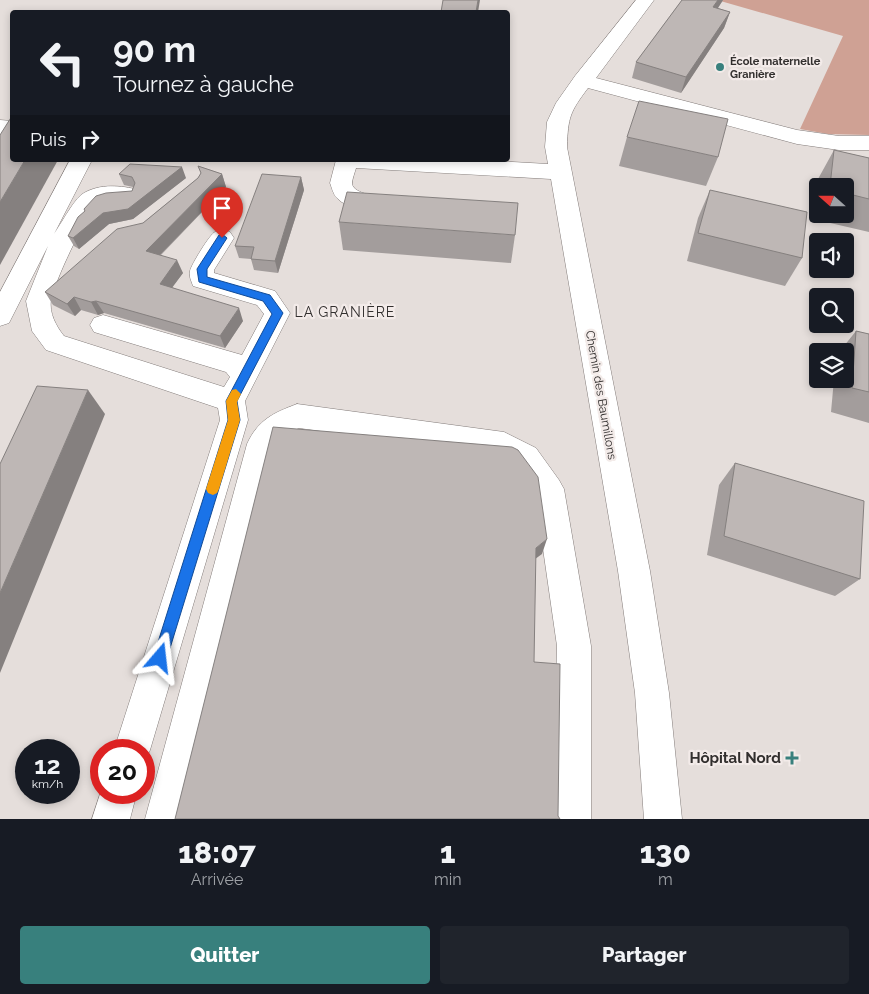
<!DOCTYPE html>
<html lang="fr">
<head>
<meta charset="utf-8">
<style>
	:root { --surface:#171b24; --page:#20242c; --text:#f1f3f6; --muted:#9ea1a6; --accent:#38807d }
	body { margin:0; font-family:Raleway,sans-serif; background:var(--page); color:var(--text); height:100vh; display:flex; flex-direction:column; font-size:19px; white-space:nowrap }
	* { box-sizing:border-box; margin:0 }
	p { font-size:16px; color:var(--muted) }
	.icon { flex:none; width:28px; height:28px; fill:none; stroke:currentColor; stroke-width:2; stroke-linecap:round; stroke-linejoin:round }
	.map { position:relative; height:819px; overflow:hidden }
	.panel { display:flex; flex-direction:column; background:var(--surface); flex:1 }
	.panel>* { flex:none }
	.top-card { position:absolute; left:10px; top:10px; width:500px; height:152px; border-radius:5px; box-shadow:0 2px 8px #0003; background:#171b24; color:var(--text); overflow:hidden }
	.needle { width:32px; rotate:291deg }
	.controls { position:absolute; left:809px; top:178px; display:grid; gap:10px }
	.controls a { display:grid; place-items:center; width:45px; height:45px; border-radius:5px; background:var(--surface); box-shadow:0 2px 8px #0003; font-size:25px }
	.speed { position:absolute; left:15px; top:739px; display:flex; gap:10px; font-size:25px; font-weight:700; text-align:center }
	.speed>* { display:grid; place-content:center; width:65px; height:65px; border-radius:50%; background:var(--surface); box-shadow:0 2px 8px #0003; line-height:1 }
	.speed small { font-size:12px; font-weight:400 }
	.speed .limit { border:8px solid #d22; background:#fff; color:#111 }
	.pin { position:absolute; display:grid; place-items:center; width:42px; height:42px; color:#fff; margin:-51px -21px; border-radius:50% 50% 50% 0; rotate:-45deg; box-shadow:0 0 5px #0007 }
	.pin .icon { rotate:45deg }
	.me { position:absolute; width:55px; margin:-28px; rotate:17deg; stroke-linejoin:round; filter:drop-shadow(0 0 4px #0008) }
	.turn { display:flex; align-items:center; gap:18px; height:105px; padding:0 20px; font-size:22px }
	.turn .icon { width:65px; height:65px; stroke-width:2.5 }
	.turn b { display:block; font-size:35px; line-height:42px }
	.then { display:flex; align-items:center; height:48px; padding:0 20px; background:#0003; gap:10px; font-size:19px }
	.eta { display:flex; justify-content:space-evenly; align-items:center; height:85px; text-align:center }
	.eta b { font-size:30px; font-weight:800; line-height:35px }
	.action { display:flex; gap:10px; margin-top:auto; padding:10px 20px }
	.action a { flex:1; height:58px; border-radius:5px; background:var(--accent); color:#fff; font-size:20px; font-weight:800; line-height:58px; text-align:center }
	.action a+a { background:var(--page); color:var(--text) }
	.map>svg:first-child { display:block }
	.green { fill:#cfa194 }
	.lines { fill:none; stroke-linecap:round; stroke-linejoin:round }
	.minor-casing { stroke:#847d7b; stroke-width:1 }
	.minor { fill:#fff; fill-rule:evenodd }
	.wall { fill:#a39d9c; fill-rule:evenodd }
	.shaded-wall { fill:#85807f }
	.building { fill:#beb7b5; stroke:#85807f }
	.route { fill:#1a73e8; stroke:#114b97 }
	.slow { fill:#f59e0b }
	.poi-dot { fill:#38807d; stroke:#f3ebe9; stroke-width:2 }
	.labels { text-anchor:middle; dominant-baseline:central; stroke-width:4.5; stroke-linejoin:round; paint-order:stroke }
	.far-poi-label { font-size:11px; font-weight:bold; fill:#322f2e; stroke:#f3ebe9; text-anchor:start }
	.street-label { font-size:12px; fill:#322f2e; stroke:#f3ebe9 }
	.neighbourhood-label { font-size:14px; letter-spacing:1px; fill:#322f2e; stroke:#f3ebe9 }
	.near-poi-label { font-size:15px; font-weight:bold; fill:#322f2e; stroke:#f3ebe9; text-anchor:end }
</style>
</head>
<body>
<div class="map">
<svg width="869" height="819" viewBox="0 0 869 819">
	<rect width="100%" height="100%" fill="#e5dedb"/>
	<!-- green -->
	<path class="green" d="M 717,0 L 869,0 L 869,135 L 828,134 L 800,129 L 843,36 Z"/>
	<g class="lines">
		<!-- minor casing -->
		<g class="minor-casing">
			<g id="minor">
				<path d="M 636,0 L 654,0 L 596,78 L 797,130 L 839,136 L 869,136 L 869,150 L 839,150 L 797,144 L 588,88 C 570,112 568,117 567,147 L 650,571 L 669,693 L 682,819 L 644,819 L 635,693 L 618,571 L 551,179 L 356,168 C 355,172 352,179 352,184 C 354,194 379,197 388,199 L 391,205 L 388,211 C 374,215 347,209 337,198 C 333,194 332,188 330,183 L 336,160 L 478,160 L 548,164 L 545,147 L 547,122 L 556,103 L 575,76 Z"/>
				<path d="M 0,120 L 12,121 L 12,135 L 0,134 Z"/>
				<path d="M 70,160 L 92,160 L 54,234 C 61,224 72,203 81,195 C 96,184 118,185 135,189 L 138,195 L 135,201 C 123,204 107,198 97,206 C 84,218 54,283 51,300 C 49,313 56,326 64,336 L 224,387 L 230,377 L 226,372 L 94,332 L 90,325 L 94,318 L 103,315 L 242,355 L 264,314 L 257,305 L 193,286 C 191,280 189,277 190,271 C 191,265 210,234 215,232 C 221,229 225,230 230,232 L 234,238 L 214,270 L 214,273 L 275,291 L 290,313 L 245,401 L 248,420 L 150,750 L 144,763 L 144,750 L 114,750 L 220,420 L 218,408 L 46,350 L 32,331 L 26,301 L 48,246 L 9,323 L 0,326 L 0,292 Z"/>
				<path d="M 297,404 L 504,432 L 536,448 L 559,480 L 564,489 L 591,646 L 591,819 L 553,819 L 557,646 L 535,493 L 516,466 L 499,456 L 299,428 L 285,434 L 274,449 L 183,819 L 145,819 L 247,444 C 258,420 273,413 297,404 Z"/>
				<path d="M 101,791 L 101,792 L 137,792 L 130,819 L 92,819 Z"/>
			</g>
		</g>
		<!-- minor -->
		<use href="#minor" class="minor"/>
	</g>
	<!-- wall -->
	<g class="wall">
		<path d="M 682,0 L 723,0 L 718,8 L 730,12 L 724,28 L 681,93 L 632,78 L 636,62 Z"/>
		<path d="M 627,137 L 718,157 L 706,186 L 619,166 Z"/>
		<path d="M 834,150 L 869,158 L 869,232 L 813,219 L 818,179 ZM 818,186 L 845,186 L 845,214 L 818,214 Z"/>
		<path d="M 198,166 L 222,174 L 226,187 L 161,255 L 183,273 L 172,287 L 243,321 L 225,348 L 104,313 L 98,315 L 81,310 L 75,316 L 53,305 L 45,292 L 143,223 L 198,178 L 201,173 Z"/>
		<path d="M 119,174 L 186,178 L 133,219 L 109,224 L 79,249 L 74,246 L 68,236 L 85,211 L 84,209 L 132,191 L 133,187 L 124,185 Z"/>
		<path d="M 301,177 L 304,190 L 278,273 L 254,270 L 251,259 L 239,258 L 235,246 Z"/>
		<path d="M 710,190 L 802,258 L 785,286 L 687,261 L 698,218 Z"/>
		<path d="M 339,222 L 515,235 L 511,263 L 343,250 Z"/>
		<path d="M 856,331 L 869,334 L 869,423 L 831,412 L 834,379 L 845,379 L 845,351 L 840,351 Z"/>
		<path d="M 735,463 L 860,579 L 835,596 L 707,555 L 719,485 Z"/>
	</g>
	<!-- shaded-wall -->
	<g class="shaded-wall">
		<path d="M 478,0 L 480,0 L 478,12 L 476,12 Z"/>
		<path d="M 718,0 L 723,0 L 708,23 L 713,7 Z"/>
		<path d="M 730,12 L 724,28 L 681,93 L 686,77 Z"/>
		<path d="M 25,160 L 58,160 L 0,265 L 0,202 Z"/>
		<path d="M 182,167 L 186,178 L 133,219 L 109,224 L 79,249 L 73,238 L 103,213 Z"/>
		<path d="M 222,174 L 226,187 L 152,263 L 146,251 Z"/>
		<path d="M 301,177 L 304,190 L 278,273 L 275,261 Z"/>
		<path d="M 177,260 L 183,273 L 166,296 L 160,284 Z"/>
		<path d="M 74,297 L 81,310 L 75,316 L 67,304 Z"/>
		<path d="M 96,301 L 104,313 L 98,315 L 91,302 Z"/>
		<path d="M 239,308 L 243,321 L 225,348 L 220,336 Z"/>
		<path d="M 88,390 L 105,414 L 0,673 L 0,593 Z"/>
		<path d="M 547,539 L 542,554 L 531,562 L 536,548 Z"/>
	</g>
	<!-- building -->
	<g class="building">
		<path d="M 443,0 L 478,0 L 476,12 L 441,12 Z"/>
		<path d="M 682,0 L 718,0 L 713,7 L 730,12 L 686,77 L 636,62 Z"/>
		<path d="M 639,101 L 728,119 L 718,157 L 627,137 Z"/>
		<path d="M 12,116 L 12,160 L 25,160 L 0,202 L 0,135 Z"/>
		<path d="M 834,150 L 869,158 L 869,199 L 845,193 L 845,186 L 830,186 Z"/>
		<path d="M 130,164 L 182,167 L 128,209 L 103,213 L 73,238 L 68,236 L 78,217 L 85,211 L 84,209 L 96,196 L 106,193 L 132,191 L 135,183 L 132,177 L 119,174 Z"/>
		<path d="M 198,166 L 222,174 L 146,251 L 177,260 L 160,284 L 239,308 L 220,336 L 96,301 L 91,302 L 74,297 L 67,304 L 45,292 L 117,229 L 143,223 L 198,178 L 201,173 Z"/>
		<path d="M 262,174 L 301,177 L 275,261 L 251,259 L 254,247 L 235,246 Z"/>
		<path d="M 710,190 L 807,212 L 802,258 L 698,233 Z"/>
		<path d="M 347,192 L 518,203 L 515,235 L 339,222 Z"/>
		<path d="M 856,331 L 869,334 L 869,392 L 852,388 Z"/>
		<path d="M 37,386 L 88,390 L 0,593 L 0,464 Z"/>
		<path d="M 273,427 L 512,447 L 518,450 L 538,477 L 547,539 L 536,548 L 534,662 L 560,664 L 558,816 L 560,819 L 175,819 Z"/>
		<path d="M 735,463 L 864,501 L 860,579 L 724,536 Z"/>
	</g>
	<!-- route -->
	<path class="route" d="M 222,234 L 227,238 L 207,269 L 207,277 L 270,295 L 283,313 L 237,401 L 240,420 L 167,658 L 165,663 L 160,665 L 155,663 L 153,658 L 228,420 L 226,401 L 272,314 L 263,301 L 199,282 L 197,269 L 219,235 Z"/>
	<!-- slow -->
	<path class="slow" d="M 236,389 L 241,394 L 237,402 L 240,420 L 219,489 L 217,493 L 213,495 L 208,493 L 206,489 L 228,420 L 226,401 L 232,390 Z"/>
	<!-- markers -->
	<g class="poi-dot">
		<circle cx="720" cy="67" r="5"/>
		<path d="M789.5 750.5h5v5h5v5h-5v5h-5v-5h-5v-5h5z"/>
	</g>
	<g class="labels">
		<!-- far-poi labels -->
		<g class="far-poi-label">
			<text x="730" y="61">École maternelle<tspan x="730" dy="13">Granière</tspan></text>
		</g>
		<!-- street labels -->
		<g class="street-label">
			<text transform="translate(601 395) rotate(80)">Chemin des Baumillons</text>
		</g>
		<!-- neighbourhood labels -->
		<g class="neighbourhood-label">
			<text x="345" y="312">LA GRANIÈRE</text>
		</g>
		<!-- near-poi labels -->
		<g class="near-poi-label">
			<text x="781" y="758">Hôpital Nord</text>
		</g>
	</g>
</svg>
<div class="controls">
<a><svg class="needle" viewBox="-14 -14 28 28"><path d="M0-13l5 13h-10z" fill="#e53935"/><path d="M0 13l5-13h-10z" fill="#9ea1a6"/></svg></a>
<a><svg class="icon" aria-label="sound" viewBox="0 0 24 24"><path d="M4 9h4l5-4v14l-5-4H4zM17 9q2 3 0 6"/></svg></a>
<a><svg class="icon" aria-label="search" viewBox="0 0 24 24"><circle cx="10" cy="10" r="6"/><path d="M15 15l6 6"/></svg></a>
<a><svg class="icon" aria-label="layers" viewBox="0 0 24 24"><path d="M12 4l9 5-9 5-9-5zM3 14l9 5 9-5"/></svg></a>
</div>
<div class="speed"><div>12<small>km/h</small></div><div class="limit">20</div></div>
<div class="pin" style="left:222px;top:238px;background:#d93025"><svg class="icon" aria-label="arrive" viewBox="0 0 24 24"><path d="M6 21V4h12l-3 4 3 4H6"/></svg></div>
<svg class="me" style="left:160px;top:658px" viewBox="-20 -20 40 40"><path d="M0-17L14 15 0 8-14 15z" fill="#1a73e8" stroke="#fff" stroke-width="4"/></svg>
<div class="top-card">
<div class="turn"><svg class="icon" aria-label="left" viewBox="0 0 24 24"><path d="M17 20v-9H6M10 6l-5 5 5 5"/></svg><div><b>90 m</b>Tournez à gauche</div></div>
<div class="then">Puis<svg class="icon" aria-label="right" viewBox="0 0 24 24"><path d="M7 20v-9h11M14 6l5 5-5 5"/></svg></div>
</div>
</div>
<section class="panel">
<div class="eta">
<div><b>18:07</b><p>Arrivée</p></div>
<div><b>1</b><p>min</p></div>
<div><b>130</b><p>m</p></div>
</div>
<div class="action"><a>Quitter</a><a>Partager</a></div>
</section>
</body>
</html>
